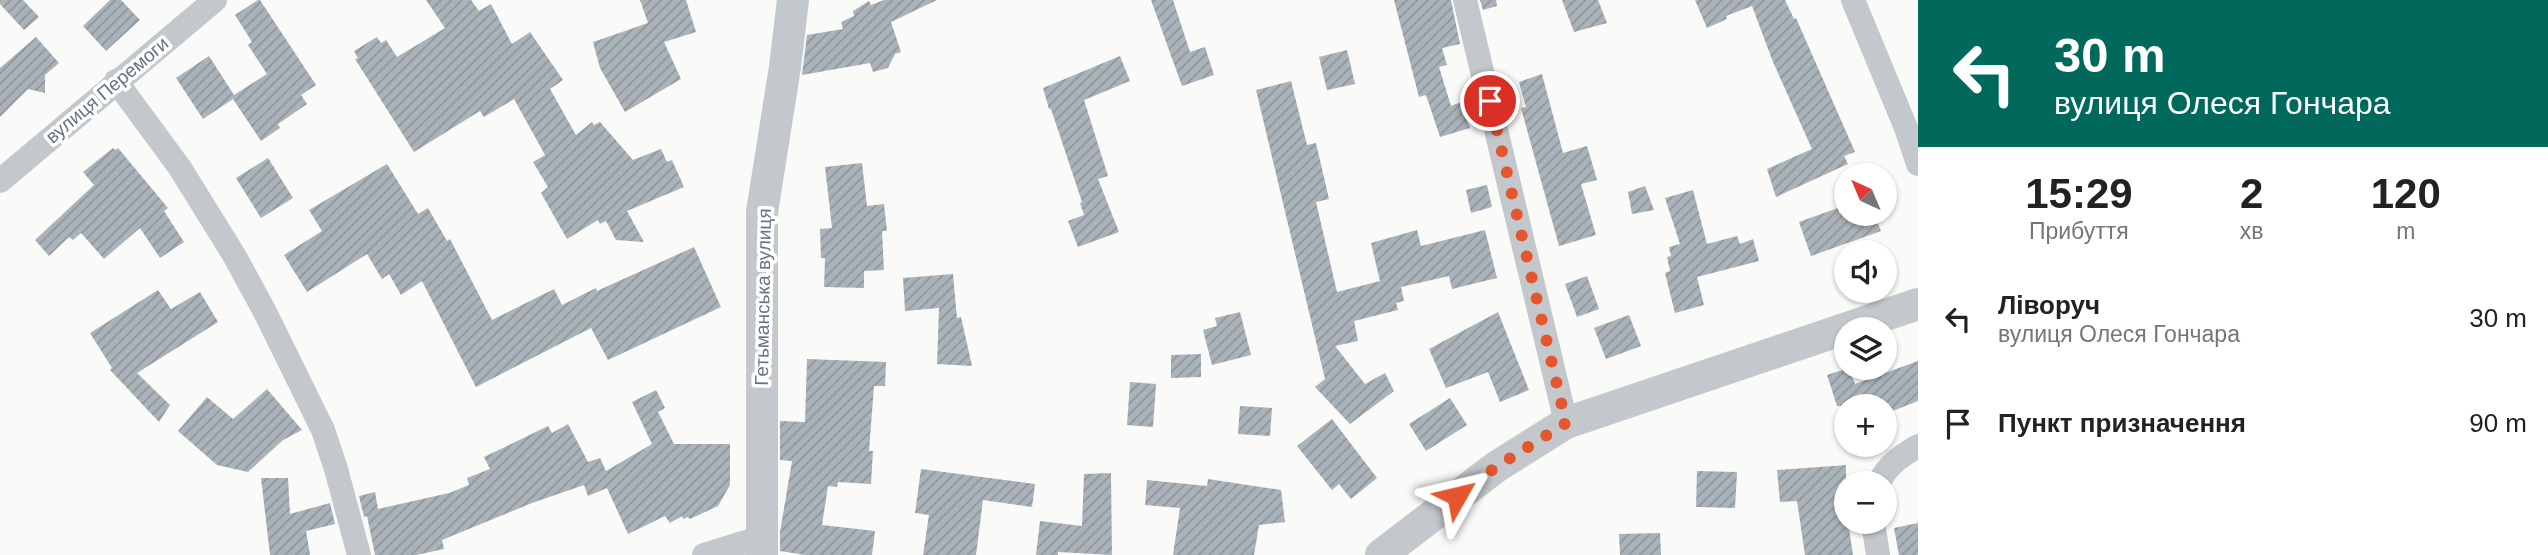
<!DOCTYPE html>
<html lang="uk">
<head>
<meta charset="utf-8">
<style>
	:root { --surface:#fff; --page:#f2f2f2; --text:#222; --muted:#767676 }
	body { margin:0; font-family:Arial,sans-serif; background:var(--page); color:var(--text); height:100vh; display:flex; flex-direction:column; font-size:26px; white-space:nowrap }
	* { box-sizing:border-box; margin:0 }
	p { font-size:23px; color:var(--muted) }
	.icon { flex:none; width:38px; height:38px; fill:none; stroke:currentColor; stroke-width:2; stroke-linecap:round; stroke-linejoin:round }
	.map { position:relative; flex:1; overflow:hidden }
	.drawer { display:flex; flex-direction:column; background:var(--surface); width:630px }
	.drawer>* { flex:none }
	.top-card { background:#00695c; color:#fff; overflow:hidden }
	.needle { width:46px; rotate:316deg }
	.tools { position:absolute; left:1834px; top:163px; display:grid; gap:14px }
	.tools a { display:grid; place-items:center; width:63px; height:63px; border-radius:50%; background:var(--surface); box-shadow:0 2px 5px #0004; font-size:35px }
	.pin { position:absolute; display:grid; place-items:center; width:60px; height:60px; color:#fff; margin:-30px; border:4px solid #fff; border-radius:50%; box-shadow:0 2px 7px #0007 }
	.me { position:absolute; width:77px; margin:-38px; rotate:53deg; stroke-linejoin:round; filter:drop-shadow(0 0 5px #0008) }
	.turn { display:flex; align-items:center; gap:24px; height:147px; padding:0 21px; font-size:32px }
	.turn .icon { width:91px; height:91px; stroke-width:2.5 }
	.turn b { display:block; font-size:49px; line-height:60px }
	.eta { display:flex; justify-content:space-evenly; align-items:center; height:119px; text-align:center }
	.eta b { font-size:42px; font-weight:700; line-height:49px }
	ul { padding:0; list-style:none }
	li { display:flex; align-items:center; gap:21px; height:105px; padding:0 21px }
	li div { flex:1 }
	li b { display:block; font-size:26px }
	li em { font-style:normal }
	main { display:flex; flex:1; min-height:0 }
	.map>svg:first-child { display:block }
	.building { fill:url(#building-hatch) }
	.lines { fill:none; stroke-linecap:round; stroke-linejoin:round }
	.minor { stroke:#c3c8cc; stroke-width:24 }
	.tertiary { stroke:#c3c8cc; stroke-width:32 }
	.route { stroke:#e4572e; stroke-width:12; stroke-dasharray:0 21.6 }
	.labels { text-anchor:middle; dominant-baseline:central; stroke-width:7; stroke-linejoin:round; paint-order:stroke }
	.street-label { font-size:19px; fill:#657683; stroke:#fff }
</style>
</head>
<body>
<main>
<div class="map">
<svg width="1918" height="555" viewBox="0 0 1918 555">
	<defs>
		<pattern id="building-hatch" width="6" height="6" patternUnits="userSpaceOnUse" patternTransform="scale(1.75)"><rect width="6" height="6" fill="#aab3b9"/><path d="M-1 1l2-2M0 6l6-6M5 7l2-2" fill="none" stroke="#8e969c"/></pattern>
	</defs>
	<rect width="100%" height="100%" fill="#fafaf8"/>
	<!-- building -->
	<g class="building">
		<path d="M 0,0 L 23,0 L 39,17 L 24,30 L 0,4 Z"/>
		<path d="M 110,0 L 121,0 L 140,20 L 106,51 L 83,26 Z"/>
		<path d="M 258,0 L 260,0 L 316,85 L 301,95 L 307,104 L 278,124 L 280,128 L 261,141 L 233,99 L 203,119 L 176,78 L 209,56 L 234,95 L 267,74 L 248,45 L 252,42 L 235,15 Z"/>
		<path d="M 426,0 L 471,0 L 479,11 L 491,4 L 512,44 L 530,32 L 563,80 L 550,89 L 576,135 L 592,122 L 594,125 L 600,122 L 633,160 L 661,149 L 667,162 L 672,160 L 684,187 L 627,211 L 644,242 L 616,240 L 606,221 L 600,224 L 598,220 L 567,239 L 541,193 L 548,187 L 533,162 L 545,155 L 514,99 L 484,117 L 480,111 L 414,152 L 355,59 L 358,58 L 354,51 L 377,37 L 381,43 L 386,40 L 397,57 L 445,28 Z"/>
		<path d="M 640,0 L 686,0 L 696,32 L 664,42 L 681,79 L 625,112 L 600,68 L 593,42 L 648,23 Z"/>
		<path d="M 884,0 L 937,0 L 891,22 L 901,52 L 895,54 L 888,68 L 873,72 L 870,63 L 802,75 L 807,35 L 843,29 L 841,22 L 854,16 L 853,11 L 869,1 L 871,5 Z"/>
		<path d="M 1151,0 L 1173,0 L 1190,52 L 1205,47 L 1214,75 L 1182,86 Z"/>
		<path d="M 1394,0 L 1451,0 L 1460,44 L 1442,48 L 1447,65 L 1439,67 L 1451,106 L 1461,102 L 1470,128 L 1440,137 L 1426,95 L 1419,97 Z"/>
		<path d="M 1480,0 L 1496,0 L 1497,6 L 1483,10 Z"/>
		<path d="M 1562,0 L 1598,0 L 1607,23 L 1574,32 Z"/>
		<path d="M 1695,0 L 1785,0 L 1794,19 L 1796,18 L 1855,152 L 1844,156 L 1848,164 L 1776,197 L 1767,169 L 1812,149 L 1773,62 L 1752,6 L 1726,16 L 1727,19 L 1707,28 Z"/>
		<path d="M 36,37 L 59,63 L 45,75 L 45,93 L 28,89 L 0,117 L 0,68 Z"/>
		<path d="M 1347,50 L 1355,84 L 1327,90 L 1319,57 Z"/>
		<path d="M 1120,56 L 1130,81 L 1084,100 L 1108,176 L 1098,179 L 1119,232 L 1078,247 L 1068,221 L 1084,215 L 1080,203 L 1082,202 L 1051,109 L 1049,109 L 1043,88 Z"/>
		<path d="M 1542,74 L 1563,153 L 1587,146 L 1597,180 L 1581,184 L 1596,235 L 1559,246 L 1521,108 L 1526,107 L 1519,82 Z"/>
		<path d="M 1291,81 L 1307,145 L 1316,143 L 1329,199 L 1316,202 L 1337,292 L 1380,281 L 1371,243 L 1417,230 L 1421,246 L 1485,230 L 1497,278 L 1452,289 L 1449,276 L 1401,287 L 1404,301 L 1396,303 L 1398,310 L 1354,321 L 1358,341 L 1335,346 L 1365,384 L 1385,373 L 1394,391 L 1350,424 L 1315,387 L 1325,379 L 1256,90 Z"/>
		<path d="M 113,148 L 115,150 L 118,148 L 168,208 L 164,211 L 184,242 L 160,258 L 140,228 L 104,259 L 81,233 L 73,240 L 69,237 L 49,256 L 35,240 L 94,185 L 83,172 Z"/>
		<path d="M 268,158 L 293,198 L 261,218 L 236,178 Z"/>
		<path d="M 862,163 L 867,206 L 884,204 L 887,231 L 882,231 L 884,270 L 864,271 L 864,288 L 824,287 L 825,258 L 821,258 L 820,229 L 832,228 L 825,167 Z"/>
		<path d="M 387,164 L 418,214 L 428,208 L 447,241 L 450,239 L 492,320 L 554,289 L 562,305 L 596,288 L 597,291 L 694,247 L 721,307 L 608,360 L 591,328 L 476,387 L 422,281 L 401,295 L 389,274 L 382,279 L 367,254 L 307,292 L 284,255 L 322,231 L 309,210 Z"/>
		<path d="M 1487,185 L 1492,207 L 1471,213 L 1466,190 Z"/>
		<path d="M 1645,186 L 1654,210 L 1632,214 L 1628,192 Z"/>
		<path d="M 1693,190 L 1707,244 L 1737,236 L 1740,244 L 1753,239 L 1759,261 L 1697,277 L 1704,305 L 1675,313 L 1665,273 L 1670,271 L 1667,257 L 1671,256 L 1669,247 L 1680,244 L 1665,198 Z"/>
		<path d="M 1846,205 L 1846,214 L 1874,214 L 1881,231 L 1811,256 L 1799,222 Z"/>
		<path d="M 953,274 L 957,318 L 961,317 L 972,366 L 937,364 L 939,308 L 905,311 L 903,278 Z"/>
		<path d="M 1587,276 L 1599,309 L 1577,317 L 1565,284 Z"/>
		<path d="M 158,290 L 171,309 L 200,292 L 218,322 L 137,373 L 170,405 L 159,422 L 110,370 L 112,368 L 90,333 Z"/>
		<path d="M 1240,312 L 1251,355 L 1212,365 L 1203,330 L 1217,326 L 1215,318 Z"/>
		<path d="M 1498,312 L 1529,390 L 1500,402 L 1488,372 L 1446,388 L 1429,349 Z"/>
		<path d="M 1629,315 L 1641,346 L 1606,359 L 1594,328 Z"/>
		<path d="M 1201,354 L 1201,377 L 1171,378 L 1171,355 Z"/>
		<path d="M 807,359 L 886,362 L 885,386 L 874,386 L 869,451 L 873,451 L 871,484 L 838,482 L 837,487 L 828,486 L 822,525 L 875,531 L 872,555 L 805,555 L 780,551 L 780,532 L 792,461 L 780,460 L 780,421 L 805,422 Z"/>
		<path d="M 1918,361 L 1918,401 L 1890,412 L 1888,406 L 1837,406 L 1827,375 L 1849,368 L 1855,384 Z"/>
		<path d="M 1130,382 L 1156,384 L 1153,427 L 1127,425 Z"/>
		<path d="M 267,389 L 302,430 L 283,440 L 248,472 L 217,465 L 178,431 L 207,397 L 233,419 Z"/>
		<path d="M 656,390 L 665,408 L 658,412 L 674,444 L 730,444 L 730,485 L 718,506 L 690,519 L 688,517 L 683,519 L 682,516 L 670,523 L 665,516 L 628,534 L 607,488 L 588,496 L 584,485 L 532,503 L 442,540 L 444,549 L 416,555 L 375,555 L 367,516 L 364,517 L 359,496 L 375,492 L 378,509 L 449,493 L 469,485 L 467,478 L 490,469 L 484,457 L 548,426 L 552,433 L 568,424 L 588,462 L 600,458 L 606,471 L 652,444 L 632,402 Z"/>
		<path d="M 1450,398 L 1467,425 L 1426,451 L 1409,424 Z"/>
		<path d="M 1240,406 L 1272,408 L 1270,436 L 1238,434 Z"/>
		<path d="M 1332,419 L 1377,478 L 1351,499 L 1339,484 L 1332,490 L 1297,446 Z"/>
		<path d="M 1846,465 L 1846,522 L 1848,522 L 1853,555 L 1805,555 L 1797,501 L 1780,502 L 1777,470 Z"/>
		<path d="M 921,469 L 1035,484 L 1032,507 L 983,500 L 976,555 L 923,555 L 929,515 L 915,513 Z"/>
		<path d="M 1697,471 L 1737,472 L 1735,508 L 1696,507 Z"/>
		<path d="M 1111,473 L 1112,555 L 1058,552 L 1058,555 L 1036,555 L 1040,521 L 1082,526 L 1084,474 Z"/>
		<path d="M 261,478 L 288,478 L 290,514 L 330,503 L 335,524 L 306,531 L 310,555 L 270,555 Z"/>
		<path d="M 1208,479 L 1281,490 L 1285,522 L 1259,525 L 1254,555 L 1173,555 L 1180,508 L 1145,505 L 1147,480 L 1207,486 Z"/>
		<path d="M 1918,523 L 1918,555 L 1899,555 L 1894,528 Z"/>
		<path d="M 1660,533 L 1661,555 L 1620,555 L 1619,534 Z"/>
	</g>
	<g class="lines">
		<!-- minor -->
		<g class="minor">
			<path d="M 1465,0 L 1566,423"/>
			<path d="M 1853,0 L 1906,128 L 1918,164"/>
			<path d="M 116,81 L 180,168 L 234,255 L 265,312 L 323,430 L 336,469 L 359,555"/>
			<path d="M 0,181 L 215,0"/>
			<path d="M 1879,483 C 1887,465 1901,456 1918,446"/>
			<path d="M 1873,522 L 1878,555"/>
			<path d="M 704,555 L 762,537"/>
		</g>
		<!-- tertiary -->
		<g class="tertiary">
			<path d="M 762,555 L 762,212 L 785,67 L 793,0"/>
			<path d="M 1381,555 L 1496,467 L 1566,423 L 1918,304"/>
		</g>
	</g>
	<g class="lines">
		<!-- route -->
		<path class="route" d="M 1457,496 L 1496,467 L 1566,423 L 1490,101"/>
	</g>
	<g class="labels">
		<!-- street labels -->
		<g class="street-label">
			<text transform="translate(107 90) rotate(-40)">вулиця Перемоги</text>
			<text transform="translate(763 297) rotate(-89)">Гетьманська вулиця</text>
		</g>
	</g>
</svg>
<div class="tools">
<a><svg class="needle" viewBox="-14 -14 28 28"><path d="M0-13l5 13h-10z" fill="#e53935"/><path d="M0 13l5-13h-10z" fill="#767676"/></svg></a>
<a><svg class="icon" aria-label="sound" viewBox="0 0 24 24"><path d="M4 9h4l5-4v14l-5-4H4zM17 9q2 3 0 6"/></svg></a>
<a><svg class="icon" aria-label="layers" viewBox="0 0 24 24"><path d="M12 4l9 5-9 5-9-5zM3 14l9 5 9-5"/></svg></a>
<a>+</a>
<a>−</a>
</div>
<div class="pin" style="left:1490px;top:101px;background:#d93025"><svg class="icon" aria-label="arrive" viewBox="0 0 24 24"><path d="M6 21V4h12l-3 4 3 4H6"/></svg></div>
<svg class="me" style="left:1457px;top:496px" viewBox="-20 -20 40 40"><path d="M0-17L14 15 0 8-14 15z" fill="#e4572e" stroke="#fff" stroke-width="4"/></svg>
</div>
<section class="drawer">
<div class="top-card">
<div class="turn"><svg class="icon" aria-label="left" viewBox="0 0 24 24"><path d="M17 20v-9H6M10 6l-5 5 5 5"/></svg><div><b>30 m</b>вулиця Олеся Гончара</div></div>
</div>
<div class="eta">
<div><b>15:29</b><p>Прибуття</p></div>
<div><b>2</b><p>хв</p></div>
<div><b>120</b><p>m</p></div>
</div>
<ul>
<li><svg class="icon" aria-label="left" viewBox="0 0 24 24"><path d="M17 20v-9H6M10 6l-5 5 5 5"/></svg><div><b>Ліворуч</b><p>вулиця Олеся Гончара</p></div><em>30 m</em></li>
<li><svg class="icon" aria-label="arrive" viewBox="0 0 24 24"><path d="M6 21V4h12l-3 4 3 4H6"/></svg><div><b>Пункт призначення</b></div><em>90 m</em></li>
</ul>
</section>
</main>
</body>
</html>
